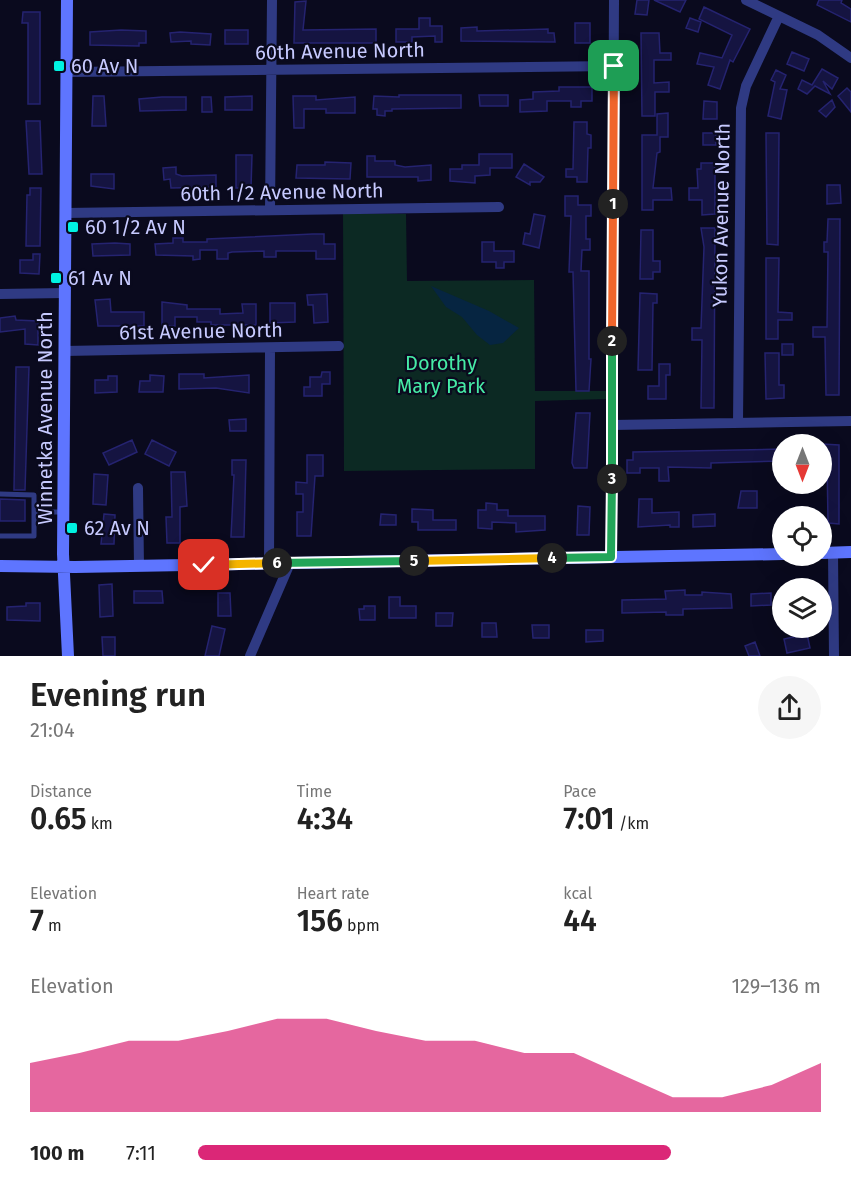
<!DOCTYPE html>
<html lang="en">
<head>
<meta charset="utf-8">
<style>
	body { margin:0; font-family:"Fira Sans",sans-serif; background:#f6f6f6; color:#222; height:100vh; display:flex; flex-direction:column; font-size:22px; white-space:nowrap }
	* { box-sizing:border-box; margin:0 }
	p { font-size:20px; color:#767676 }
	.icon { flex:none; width:33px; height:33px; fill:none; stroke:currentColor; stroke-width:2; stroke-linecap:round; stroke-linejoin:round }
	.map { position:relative; height:656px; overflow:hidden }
	.sheet { display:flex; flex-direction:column; background:#fff; flex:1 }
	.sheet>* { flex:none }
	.needle { width:39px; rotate:180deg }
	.buttons { position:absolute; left:772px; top:434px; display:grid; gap:12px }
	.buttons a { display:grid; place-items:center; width:60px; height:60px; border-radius:50%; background:#fff; box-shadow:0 6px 24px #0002; font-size:30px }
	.pin { position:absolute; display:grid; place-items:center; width:51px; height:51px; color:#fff; margin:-26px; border-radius:12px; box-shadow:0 3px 9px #0006 }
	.km { position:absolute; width:30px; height:30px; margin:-15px; border-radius:50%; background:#222; color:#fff; font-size:16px; line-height:30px; text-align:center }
	.round { display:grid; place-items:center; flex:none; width:63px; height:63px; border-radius:32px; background:#f6f6f6 }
	.headline { display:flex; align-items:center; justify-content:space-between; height:102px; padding:0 30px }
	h1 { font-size:33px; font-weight:600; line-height:45px }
	.stats { display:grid; grid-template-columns:repeat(3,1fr); gap:9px; height:102px; padding:6px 30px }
	.stats div { display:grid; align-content:center }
	.stats b { font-size:30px; font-weight:600 }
	.stats small { font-size:16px; font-weight:400 }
	.stats p { font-size:16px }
	.chart { height:168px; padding:12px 30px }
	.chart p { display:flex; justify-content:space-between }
	.chart svg { width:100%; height:108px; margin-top:6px; fill:#db2777; opacity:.7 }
	ul { padding:0 30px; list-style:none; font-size:20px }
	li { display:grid; grid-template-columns:96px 72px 1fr; align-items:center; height:45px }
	li i { height:15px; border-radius:8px; background:#db2777 }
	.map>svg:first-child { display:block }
	.green { fill:#0c2923 }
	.water { fill:#062541 }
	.building { fill:#151441; stroke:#252370; stroke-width:1.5 }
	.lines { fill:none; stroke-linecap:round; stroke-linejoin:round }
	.lane { stroke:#2f3a83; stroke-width:5 }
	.street { stroke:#2f3a83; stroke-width:10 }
	.secondary { stroke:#5e75ff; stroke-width:12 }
	.split-1-casing { stroke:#fff; stroke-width:12 }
	.split-2-casing { stroke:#fff; stroke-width:12 }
	.split-3-casing { stroke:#fff; stroke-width:12 }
	.split-4-casing { stroke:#fff; stroke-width:12 }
	.split-5-casing { stroke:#fff; stroke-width:12 }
	.split-6-casing { stroke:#fff; stroke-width:12 }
	.split-7-casing { stroke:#fff; stroke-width:12 }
	.split-1 { stroke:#f0652b; stroke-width:8 }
	.split-2 { stroke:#f0652b; stroke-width:8 }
	.split-3 { stroke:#22a559; stroke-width:8 }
	.split-4 { stroke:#22a559; stroke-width:8 }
	.split-5 { stroke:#f5b400; stroke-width:8 }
	.split-6 { stroke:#22a559; stroke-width:8 }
	.split-7 { stroke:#f5b400; stroke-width:8 }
	.poi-dot { fill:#00f2e1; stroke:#0a0a1e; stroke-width:2 }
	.labels { text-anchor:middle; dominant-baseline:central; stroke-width:4.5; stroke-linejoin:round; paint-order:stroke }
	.street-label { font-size:20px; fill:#c7caff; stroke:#0a0a1e }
	.poi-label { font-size:20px; fill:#c7caff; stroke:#0a0a1e; text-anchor:start }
	.park-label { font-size:20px; fill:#46eba6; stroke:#0a0a1e }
</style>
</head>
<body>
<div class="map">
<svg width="851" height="656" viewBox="0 0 851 656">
	<rect width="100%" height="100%" fill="#0a0a1e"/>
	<path class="green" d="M343,214H406L407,281L534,280L535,391H607L606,399L535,401V469L344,471Z"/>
	<path class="water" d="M431,286L489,311L519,328L503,343L490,345L477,335L462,317L446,307Z"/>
	<path class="building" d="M637,0H649L647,15L635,14Z
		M654,0H686L680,12Z
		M819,0H842L841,3L851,9V22L817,5Z
		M306,1L303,30L376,29V43H294L295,2Z
		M704,7L750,29L733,62L730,60L720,89L708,85L714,67L697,64L700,53L722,58L732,35L699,19Z
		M23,12H40V104H28V23H22Z
		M419,18H430V26H442V42H435V36L412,37V42H396V29H419Z
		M690,18L701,22L698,32L686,28Z
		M575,23H590V43H575Z
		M477,27V31L548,29V33H554L555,42L461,41V28Z
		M121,30L146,31V43H139V46L90,45V32Z
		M225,30H248V44H225Z
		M180,32L211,34L210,45L191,44V41L171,42L170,33Z
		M641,33H659L660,53H671V60H654V83L669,82V92H655V116H642Z
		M792,52L809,59L804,71L787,64Z
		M822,69L838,78L832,89L823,81L830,94L815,86L807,94L798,89L802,80L812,85Z
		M776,70L786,75L780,89L787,90L781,119L768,116L775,82L771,80Z
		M559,87H592V101H581V107H571V101H547V111L520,112V100L533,99V92L559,91Z
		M847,88L851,92V112L838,96Z
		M399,95H461V108L392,109V111H385V116L377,115V109H373L374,96L399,97Z
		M479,95H508V106H480Z
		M93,96H104L106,126H92Z
		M252,96V110H225V97Z
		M293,96H316V100L355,97V113H326V109H304V128H294Z
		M162,97H186V110L140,111L139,99Z
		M202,97H211L212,112H202Z
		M832,100L835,107L826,117L819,111Z
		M704,101L717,102V119H703Z
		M668,113V137H660V152L657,153L653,188H671L672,200H653V210H642V135H657V114Z
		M26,121H40L42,174H29Z
		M574,122H587V134L591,135V148H588L587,182H577V177H566V169H573Z
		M703,133H716V145H703Z
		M766,133H779L778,245L767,244Z
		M479,154H512V168H490V175L475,176V183L450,181V169H462V165H479Z
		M236,155H252L251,188H236Z
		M367,156H375V161H395V165L405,167L431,165V180L418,181V177H367Z
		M325,162L351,163L350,179L296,178L297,165H325Z
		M701,163H715V214L702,215V200H689V188H698L697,169H701Z
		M524,164L544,177L540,182H530V185L516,177Z
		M176,167V174L182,176L216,175V187L171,188L170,179L164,180L163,168Z
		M91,174H114V189L91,186Z
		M827,185H840L841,203L827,204Z
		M30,188H41L40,246H26L27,195H30Z
		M565,196H578V205H591V216H586V239H590V250H582L581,271H589V359H591L589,391H576L573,272H569L571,216H565Z
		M534,214L545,216L539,248L523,244L525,233L530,234Z
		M828,219H840L839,395H826L825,337H813V327H827L828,252H824V242H827Z
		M701,228H715L714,408H701L702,340H692V328H701L704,247Z
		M641,230H653V261H660V272H653V279H640Z
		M313,234H324V244H335V259H316V251H276V257H264V251L232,252L228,253V259H217V250H200V259L193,260V256L156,255L155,244L173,243V238H183V242H207V239Z
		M482,242H494V251H514V262H504V268H496V262H482Z
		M115,243L130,244V255L93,256L92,244Z
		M33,254H40L39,274L20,273V260H33Z
		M766,258H779L778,312L792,313V320H778V339H766Z
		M640,293L657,294V303H653L652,370H638Z
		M327,294L328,322L314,323L313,305H308L307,295Z
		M110,299L111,312H144V326H98L95,300Z
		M162,302L187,305V309H220V314L243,313L242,304H256V325H211V322H197V317H175V326H162Z
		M270,303H295V322L270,323Z
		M15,316L16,320L38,321V345L25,344V329L0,332V318Z
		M782,344H793V355H782Z
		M765,353H779V385H784V398L766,399Z
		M659,364H670V375H666V399H648V386H659Z
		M16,367H29L25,490H14Z
		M322,372H330V384H322V396H304V387H310V377H321Z
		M179,374H204V378L249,375V393L216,388L179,389Z
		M150,375L164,376L163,392H139L140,381H150Z
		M108,376H117V392L95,393V380H108Z
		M576,413H590L587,468H574L572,463Z
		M246,419V431H230L229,420Z
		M132,440L137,452L109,465L103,453Z
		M152,440L176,452L169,466L145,454Z
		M822,444L839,445V524L828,523L827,456H822Z
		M783,449V461L711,463V468L668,467L669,481H659V468H640V473H627V460H633V452Z
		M307,455H323V476H315L311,536H297V512H303V494H296V482L307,483Z
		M232,460H246L244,537H231L234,475H232Z
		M171,472H185L187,506L180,507V543H167L166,517H172Z
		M94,474L108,475L106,505L93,504Z
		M741,491H757V508H738Z
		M0,499L25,500V521H0Z
		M639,499H652V513L679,512V527H670V525L638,527Z
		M486,503L497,504V510H508V516H545V530L516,532V523L492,522V529L478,528V510H486Z
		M578,506L590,507L589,535H577Z
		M412,509L433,510V520H456V530H418V522H412Z
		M104,514L115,515L114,544H101Z
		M381,514L396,515V525H380Z
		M715,514V526L693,527V515Z
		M112,584L113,616L100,617L99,585Z
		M685,590V595H702V592L731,594L732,608L683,609V615H666V612L622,613V600L666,599L665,591Z
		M134,591H162L163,603H134Z
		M218,593H230L231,616H218Z
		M771,593V605L751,606V594Z
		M389,597H400V606H416V618H389Z
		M26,603H40V621L7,620V607L26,606Z
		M364,606H375V620H360L359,609H364Z
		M436,613H453L452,626H436Z
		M482,623H496L497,637H482Z
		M532,625H549V638H533Z
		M212,626L225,629L219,656H205Z
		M586,630H603V641L586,642Z
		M807,634L810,648L787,653L784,639Z
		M102,637H115V656H103Z
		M755,642L760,656H749L745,646Z"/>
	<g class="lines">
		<path class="lane" d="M0,494L34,495V512H62
			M0,536H34V512"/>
		<path class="street" d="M746,0L818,35L851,58
			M67,72L614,66
			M270,210L272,0
			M65,213L499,207
			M0,294L65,293
			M64,351L339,346
			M738,423L741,108L746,86L779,16
			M612,425L851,421
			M138,488L139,566
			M833,553L834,656
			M611,557L614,0
			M269,564L270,348
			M250,656L290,563"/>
		<path class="secondary" d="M67,0L63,554L68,656
			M822,553L851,552
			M0,566L75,567L783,554"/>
	</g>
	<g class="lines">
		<g class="split-1-casing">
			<path id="split-1" d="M613,204L614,66"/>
		</g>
		<g class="split-2-casing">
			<path id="split-2" d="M612,341L613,204"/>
		</g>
		<g class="split-3-casing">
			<path id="split-3" d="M612,479V341"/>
		</g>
		<g class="split-4-casing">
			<path id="split-4" d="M552,558L611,557L612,479"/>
		</g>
		<g class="split-5-casing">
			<path id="split-5" d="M414,561L552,558"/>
		</g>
		<g class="split-6-casing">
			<path id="split-6" d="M277,563L414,561"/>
		</g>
		<g class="split-7-casing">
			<path id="split-7" d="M204,565L277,563"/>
		</g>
		<use href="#split-1" class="split-1"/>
		<use href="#split-2" class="split-2"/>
		<use href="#split-3" class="split-3"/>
		<use href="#split-4" class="split-4"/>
		<use href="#split-5" class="split-5"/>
		<use href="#split-6" class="split-6"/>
		<use href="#split-7" class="split-7"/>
	</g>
	<g class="poi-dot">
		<rect x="53" y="60" width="12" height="12" rx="3"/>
		<rect x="67" y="221" width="12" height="12" rx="3"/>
		<rect x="50" y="272" width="12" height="12" rx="3"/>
		<rect x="66" y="522" width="12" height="12" rx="3"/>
	</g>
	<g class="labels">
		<g class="street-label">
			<text transform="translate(340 51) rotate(-1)">60th Avenue North</text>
			<text transform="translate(282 192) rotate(-1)">60th 1/2 Avenue North</text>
			<text transform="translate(721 215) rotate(-89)">Yukon Avenue North</text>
			<text transform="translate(201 331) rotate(-1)">61st Avenue North</text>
			<text transform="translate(45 418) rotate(-90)">Winnetka Avenue North</text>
		</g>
		<g class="poi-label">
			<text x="71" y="66">60 Av N</text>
			<text x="85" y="227">60 1/2 Av N</text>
			<text x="68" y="278">61 Av N</text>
			<text x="84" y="528">62 Av N</text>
		</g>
		<g class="park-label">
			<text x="441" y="363">Dorothy<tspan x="441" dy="23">Mary Park</tspan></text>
		</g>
	</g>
</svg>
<div class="buttons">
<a><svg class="needle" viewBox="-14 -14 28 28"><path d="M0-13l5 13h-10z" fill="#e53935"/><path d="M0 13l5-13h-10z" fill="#767676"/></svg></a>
<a><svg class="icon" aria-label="locate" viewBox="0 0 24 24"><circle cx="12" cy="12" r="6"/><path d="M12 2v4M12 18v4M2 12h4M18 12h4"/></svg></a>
<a><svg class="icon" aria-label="layers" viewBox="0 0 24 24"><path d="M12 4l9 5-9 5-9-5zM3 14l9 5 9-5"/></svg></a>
</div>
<div class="pin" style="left:614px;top:66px;background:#1e9e55"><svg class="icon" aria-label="arrive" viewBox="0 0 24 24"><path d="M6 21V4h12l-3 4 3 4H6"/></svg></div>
<div class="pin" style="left:204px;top:565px;background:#d93025"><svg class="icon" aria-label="check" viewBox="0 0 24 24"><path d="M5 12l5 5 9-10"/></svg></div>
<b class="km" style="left:613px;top:204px">1</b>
<b class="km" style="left:612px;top:341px">2</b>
<b class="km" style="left:612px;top:479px">3</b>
<b class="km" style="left:552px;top:558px">4</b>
<b class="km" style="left:414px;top:561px">5</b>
<b class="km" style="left:277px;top:563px">6</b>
</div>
<section class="sheet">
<div class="headline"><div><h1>Evening run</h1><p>21:04</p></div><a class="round"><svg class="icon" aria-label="share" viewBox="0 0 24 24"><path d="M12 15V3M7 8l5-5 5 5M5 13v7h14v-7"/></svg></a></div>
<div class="stats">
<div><p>Distance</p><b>0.65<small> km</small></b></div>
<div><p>Time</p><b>4:34</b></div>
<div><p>Pace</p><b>7:01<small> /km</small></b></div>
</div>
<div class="stats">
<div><p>Elevation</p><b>7<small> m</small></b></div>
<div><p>Heart rate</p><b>156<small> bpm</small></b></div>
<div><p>kcal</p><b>44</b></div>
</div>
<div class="chart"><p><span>Elevation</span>129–136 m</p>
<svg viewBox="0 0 160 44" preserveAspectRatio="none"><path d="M0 44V24L10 20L20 15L30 15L40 11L50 6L60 6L70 11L80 15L90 15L100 20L110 20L120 29L130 38L140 38L150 33L160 24V44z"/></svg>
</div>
<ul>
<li><b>100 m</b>7:11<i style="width:76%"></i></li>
</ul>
</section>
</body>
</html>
